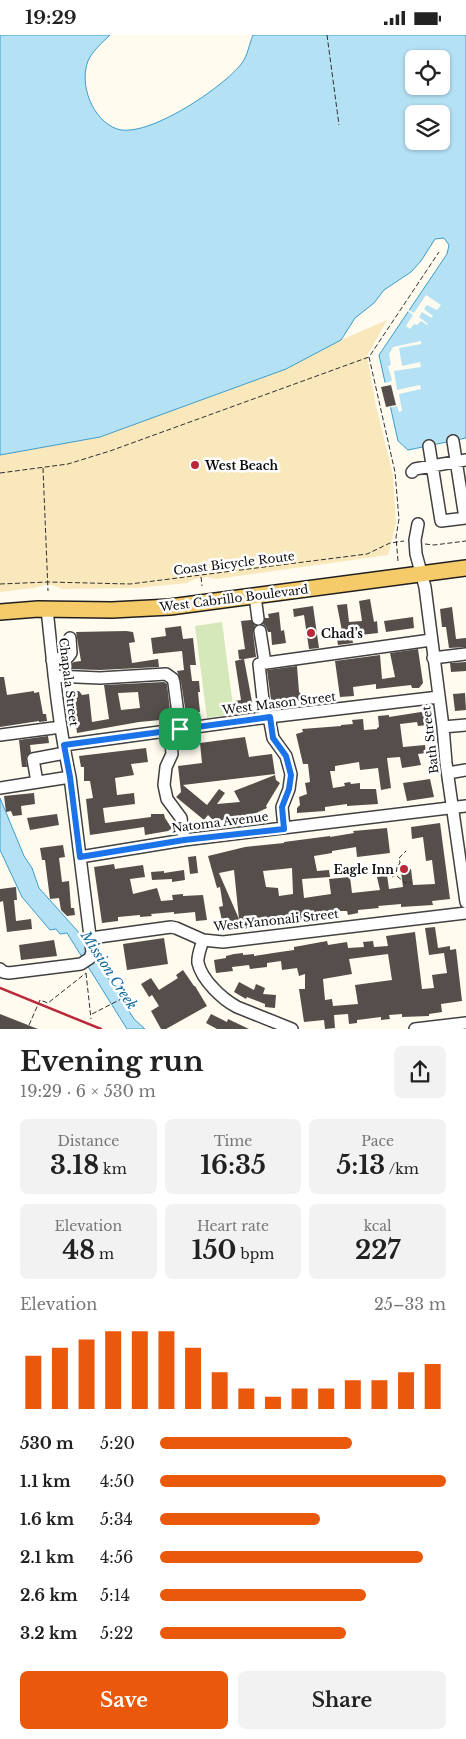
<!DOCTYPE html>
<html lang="en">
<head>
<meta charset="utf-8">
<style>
	body { margin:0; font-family:"Libre Baskerville",serif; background:#f2f2f2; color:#222; height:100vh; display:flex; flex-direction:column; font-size:19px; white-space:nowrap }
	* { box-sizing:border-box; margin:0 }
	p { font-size:16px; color:#767676 }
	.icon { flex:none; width:28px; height:28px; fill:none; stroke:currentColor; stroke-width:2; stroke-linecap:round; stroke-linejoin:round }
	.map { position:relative; height:994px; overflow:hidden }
	.drawer { display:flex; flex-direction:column; background:#fff; flex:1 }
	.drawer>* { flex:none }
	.controls { position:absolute; left:405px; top:15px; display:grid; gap:10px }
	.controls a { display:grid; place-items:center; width:45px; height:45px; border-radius:8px; background:#fff; box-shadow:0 1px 4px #0004; font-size:25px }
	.pin { position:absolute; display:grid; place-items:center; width:42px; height:42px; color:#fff; margin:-21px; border-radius:10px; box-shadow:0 2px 8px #0006 }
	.round { display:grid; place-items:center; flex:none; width:52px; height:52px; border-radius:8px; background:#f2f2f2 }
	.summary { display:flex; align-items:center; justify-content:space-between; height:85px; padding:0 20px }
	h1 { font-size:28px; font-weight:800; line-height:38px }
	.figures { display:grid; grid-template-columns:repeat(3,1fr); gap:8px; height:85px; padding:5px 20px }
	.figures div { display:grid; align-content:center; border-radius:8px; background:#f2f2f2; text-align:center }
	.figures b { font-size:25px; font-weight:800 }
	.figures small { font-size:14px; font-weight:400 }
	.figures p { font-size:14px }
	.chart { height:140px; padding:10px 20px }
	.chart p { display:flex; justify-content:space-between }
	.chart svg { width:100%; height:90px; margin-top:5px; stroke:#ea580c; stroke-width:6 }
	.button { display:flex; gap:10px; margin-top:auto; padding:10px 20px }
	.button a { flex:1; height:58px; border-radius:8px; background:#ea580c; color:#fff; font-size:20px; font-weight:800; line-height:58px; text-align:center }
	.button a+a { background:#f2f2f2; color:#222 }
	ul { padding:0 20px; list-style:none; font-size:16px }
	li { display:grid; grid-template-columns:80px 60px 1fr; align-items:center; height:38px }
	li i { height:12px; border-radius:6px; background:#ea580c }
	.status { display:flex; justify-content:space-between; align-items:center; height:35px; padding:0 25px; background:#fff; direction:ltr }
	.status svg { height:14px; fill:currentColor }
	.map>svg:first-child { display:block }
	.green { fill:#d5e8b9 }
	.sand { fill:#f9e8bc }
	.water { fill:#b5e1f5; stroke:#3d9cca; fill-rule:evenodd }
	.pier { fill:#fffbef }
	.building { fill:#564e4a; fill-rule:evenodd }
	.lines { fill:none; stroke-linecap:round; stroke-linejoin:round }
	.minor-casing { stroke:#414141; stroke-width:14 }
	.major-casing { stroke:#1f1f1f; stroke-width:18 }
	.path { stroke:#303030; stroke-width:1; stroke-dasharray:5 2.5; stroke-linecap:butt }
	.minor { stroke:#fff; stroke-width:11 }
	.major { stroke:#f5ca68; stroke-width:15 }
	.rail { stroke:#bb2839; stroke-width:2.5 }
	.route-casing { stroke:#fff; stroke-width:10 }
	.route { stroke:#1a73e8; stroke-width:6 }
	.poi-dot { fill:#bb2839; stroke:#fff; stroke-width:2 }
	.labels { text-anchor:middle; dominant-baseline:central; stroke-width:5; stroke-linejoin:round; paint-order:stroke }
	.poi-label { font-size:12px; font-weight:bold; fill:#0e0e0e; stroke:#fff; text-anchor:start }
	.street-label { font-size:12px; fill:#0e0e0e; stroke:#fff }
	.water-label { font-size:14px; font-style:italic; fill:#196d9d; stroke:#fff }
</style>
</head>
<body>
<div class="status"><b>19:29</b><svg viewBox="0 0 49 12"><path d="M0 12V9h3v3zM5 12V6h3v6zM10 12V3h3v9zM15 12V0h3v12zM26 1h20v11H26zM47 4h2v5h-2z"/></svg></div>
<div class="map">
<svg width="466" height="994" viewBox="0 0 466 994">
	<rect width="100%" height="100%" fill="#fffbef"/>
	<path class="green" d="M222,587L234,679L207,683L195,591Z"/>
	<path class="sand" d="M387,285L367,321L376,371L393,440L396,488L388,520L216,544L207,542L195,544L187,548L137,553L62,554L53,550H44L34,553L0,557V420L100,402L286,334L341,305Z"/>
	<path class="water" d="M0,0H110C102,8 93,15 88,26C79,49 92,85 117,94C147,104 224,52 242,28C248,20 249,9 253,0H466V403L408,415L398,406L379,320L447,219L449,210L444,203L435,204L421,226L411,237L384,255L374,268L355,283L341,305L286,334L100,402L0,420ZM414,24H441V51H414ZM414,79H441V106H414Z
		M0,763L24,821L32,833L39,853L82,901L134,984L145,994H127L67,898L60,899L56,894L50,895L22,862L0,815Z"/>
	<path class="pier" d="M426,260L441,270L437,275L427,270L424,274L433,281L432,283L422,277L419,282L428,289L427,290L421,286L417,290L414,289L410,294L406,291L413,280L406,275L407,274L414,278Z
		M421,306V309L399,313L402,331L420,327L421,332L394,336L397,355L420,350L421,354L399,359L402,376L399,377L397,371L388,373L382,348L390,347L392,345L388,331L391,330L389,319L393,312Z"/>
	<path class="building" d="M391,350L396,370L386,372L381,352Z
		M370,564L374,587L377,586L378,598L352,601L353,608L338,610L337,604H341L340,596H342L337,570L347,569L349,587L362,586L359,566Z
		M313,571L319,613L309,614L304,580L294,582L293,574Z
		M452,572L456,604L466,603V612L449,613L446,592H442L440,574Z
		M279,577L281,596L284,595L286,608L272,610L271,597H268L266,592L263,589L265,583H269L268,579Z
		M413,582L414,593L386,597L384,586Z
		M251,585L255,591L253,597L256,622L244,624L253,672L236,675L235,666L241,665L235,626L243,624H239L238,615L245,614L241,586Z
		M181,591L183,604L193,603L196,630H190L192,646H199L200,657H198L200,677L186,679L181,647L177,636L184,635L182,616L153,619L151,603L166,601L165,593Z
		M126,596L133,597L135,607L129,608L132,628L158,624L159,632L100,635L69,634L68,630L74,627L81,626L76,597Z
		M418,614L423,648L419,653H412L411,650L376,654V649L353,652L354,661L340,662L335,626L380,620L382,644L395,642L390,618Z
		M466,627V636L451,637L450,628Z
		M297,631L299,657L303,661L302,663L299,666L296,663L283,665L284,670L272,672L267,635Z
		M0,642H4L7,660L34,656V658L39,657L43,679H46L47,686L39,687V686L0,692Z
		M164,647L167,649L171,684L139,687L77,698L72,657L79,656L82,660L89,659L92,687L109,684L104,650ZM138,657L140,673L121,675L118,658Z
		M465,658L466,675L455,676L453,659Z
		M421,677L427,680L428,690L418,691L417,687L400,689L403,712L425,710L426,718L418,719L421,730L402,733L400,722L387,723L391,753L381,755L378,733L360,735L359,727L335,731V736H330L333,753L345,751L344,748L350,747L351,749L360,748V754H376L378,769L347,771V769L325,772V776L297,778V773L300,770L299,762L307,759L305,748L310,747L308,729H303L296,699L303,697L302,694L341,691V690L353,689L352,685L363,684L364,695L377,694V693L379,692L378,681L389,680V682Z
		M48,701L49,708L30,710L31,717L26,722L27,732H22L19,705Z
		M245,702L249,722L272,719L275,739L183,750L207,770L219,754L225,758L217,769L240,767L234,756L275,740L276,745L280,748L266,771L267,773L245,783L214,786L208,780L204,785L176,762L181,757L178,731L202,728L200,708Z
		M146,713L148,727L131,729L134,740L115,743L117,760L134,758L135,769L103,773L105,788L151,782V779H164L165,783L171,792V794L168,796L145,800L144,792L90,800L86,764L93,763L90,746H84V732H81L79,721Z
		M430,744L434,762L407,766L403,748Z
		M34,758L35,769L21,771L22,780L13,781L11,776L6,777L4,761Z
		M57,779L59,790L30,795L27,783Z
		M440,788L450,864L432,866L433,870L401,872V869L378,871L379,873L358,875V878L348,880L347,876H325L326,881L307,885L250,888L251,893L224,895L219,872L223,871L220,852L217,853L208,821L245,812L284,808V807L330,801V802L354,798L353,796L387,793L390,818L357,822L356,812L332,816V818L314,821L317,836L329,835L330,842L302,844L304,863L331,859L329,844L350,842L352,858L380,855L377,842L387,840L389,854L403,852L401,836L411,834L413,850L435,849L432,825L426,826L423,802L412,804L411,792ZM292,833L293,859L279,861L278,853L266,852L263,836ZM234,835L239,884L219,838Z
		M63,810L65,822L59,823L62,847L69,846L71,873H74L75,880L67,881L61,875L59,863L50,864L45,825H42L40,813Z
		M196,821L198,838L190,839L188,822Z
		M114,829L115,834L143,830L145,842L130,844L133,859L157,853L161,866L173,865L172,860L183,859V861L203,860L207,885L196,886L195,877L174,879V877L151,879L152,881L140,882V880L118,882V886L102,888L94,832Z
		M184,835L185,845L172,847V844L152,845L151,837L164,836V838Z
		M16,852L17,865H14L16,886L31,884L32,894L7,897L3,866L0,867V854Z
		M435,892L438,913L450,911V915L456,914L462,966L441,969L442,977L429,979V981L402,982V979L389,980L390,984L381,985V982L357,985V988L349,989L348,979L334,980L335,993L325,994L324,985L304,987L299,954H305V939L299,941L297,933L282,935L281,926L267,928V932L250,934L249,930L232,932L233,936L216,938L214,925L226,923V921L234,919L243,918V920L254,919V921L280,917L294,915V912L327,906L328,910L347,907L348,913L364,912L363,907L373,906L374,912L388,911L386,901L415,897L422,954L434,953L432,940L447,938L444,918L429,920L425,893ZM388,919L392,945L355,950L358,969L333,971L332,964L325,965L323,944L352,939L349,924Z
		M164,903L168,929L127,935L123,909Z
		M54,905L57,921L21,925L19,910Z
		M183,935L194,951H195L207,971L166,994H161L151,976L159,971L152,960L149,962L141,949L151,943L159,955L178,943L176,940Z
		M239,947L254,955L256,949L265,953L263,959L276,960L275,973L265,972V969L247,962L246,964L234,957Z
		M0,979L38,994H0Z
		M211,979L227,987L228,984L249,994H217L206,988Z"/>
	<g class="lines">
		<g class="minor-casing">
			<path id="minor" d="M453,406L465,483
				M429,411L441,486L466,483
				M412,437L415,434L466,425
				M418,489L415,505L416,519L425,552L443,692L446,728L466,867
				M255,561L258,584
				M260,596L265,628
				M433,623L466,619
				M52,625L68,622L71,618L70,603
				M54,641L100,643L166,639L173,644L174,648L180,694
				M269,682L273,703L286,721L291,739L289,754L282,772L284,793
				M265,683L259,629L431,605
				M443,692L466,690
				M170,695L172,719L166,732L164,750L167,764L181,783L184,805
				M0,700L61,692
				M64,710L269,682L439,662
				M448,738L466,735
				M37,747L33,724L65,718
				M0,753L70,742
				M80,822L184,805L466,771
				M91,903L171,892L176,893L203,905L223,907L466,878
				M203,905C201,912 197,921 198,928C202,945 222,964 237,972L292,994
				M0,934L3,937L9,938L81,929L90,923L92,917L70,742C58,687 53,630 47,574
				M415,994L466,988"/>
		</g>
		<g class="major-casing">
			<path id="major" d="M0,577L38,574L112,575L170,572L466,533"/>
		</g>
		<path class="path" d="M327,0L339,90
			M43,433L48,556
			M0,438L68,429L110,416L369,322
			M425,509L434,510L466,506
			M398,526L396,502L399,484L395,437L369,322L439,217
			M201,542L202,551
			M0,549L48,547L130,549L367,519L390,508L404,506
			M397,841L405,848L411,847
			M392,842L396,840L397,832L400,828L399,823L406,816
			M86,938L91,984
			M92,979L129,960
			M29,990L40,965L48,968L86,938"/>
		<use href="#minor" class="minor"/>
		<use href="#major" class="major"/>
		<path class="rail" d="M0,953L101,994"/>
	</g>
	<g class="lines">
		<g class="route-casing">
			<path id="route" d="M270,682L273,703L286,721L291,740L289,754L282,772L284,794L184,805L80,822L70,742L64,710Z"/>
		</g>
		<use href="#route" class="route"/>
	</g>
	<g class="poi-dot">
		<circle cx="195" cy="430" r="5"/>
		<circle cx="311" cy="598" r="5"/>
		<circle cx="404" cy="834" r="5"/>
	</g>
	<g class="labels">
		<g class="poi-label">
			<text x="205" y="430">West Beach</text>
			<text x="321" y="598">Chad’s</text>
			<text x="394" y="834" text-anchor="end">Eagle Inn</text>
		</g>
		<g class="street-label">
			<text transform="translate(234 528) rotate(-7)">Coast Bicycle Route</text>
			<text transform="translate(234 563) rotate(-7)">West Cabrillo Boulevard</text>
			<text transform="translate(69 647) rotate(83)">Chapala Street</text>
			<text transform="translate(279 668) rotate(-7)">West Mason Street</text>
			<text transform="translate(430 705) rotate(-97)">Bath Street</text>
			<text transform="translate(220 787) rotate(-7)">Natoma Avenue</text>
			<text transform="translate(276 885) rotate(-6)">West Yanonali Street</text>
		</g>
		<g class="water-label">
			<text transform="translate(109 935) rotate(57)">Mission Creek</text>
		</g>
	</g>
</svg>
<div class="controls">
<a><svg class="icon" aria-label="locate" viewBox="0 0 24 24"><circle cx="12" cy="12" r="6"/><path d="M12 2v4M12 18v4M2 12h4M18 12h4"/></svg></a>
<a><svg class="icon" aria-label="layers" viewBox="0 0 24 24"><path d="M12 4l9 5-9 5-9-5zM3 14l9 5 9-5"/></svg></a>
</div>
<div class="pin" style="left:180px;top:694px;background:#1e9e55"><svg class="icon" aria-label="arrive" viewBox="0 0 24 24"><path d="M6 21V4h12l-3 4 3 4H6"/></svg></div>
</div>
<section class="drawer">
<div class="summary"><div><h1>Evening run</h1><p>19:29 · 6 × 530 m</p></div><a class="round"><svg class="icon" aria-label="share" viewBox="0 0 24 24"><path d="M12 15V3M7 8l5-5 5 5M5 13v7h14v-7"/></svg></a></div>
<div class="figures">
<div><p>Distance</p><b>3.18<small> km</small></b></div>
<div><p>Time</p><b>16:35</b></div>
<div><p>Pace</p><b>5:13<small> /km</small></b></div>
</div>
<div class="figures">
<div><p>Elevation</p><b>48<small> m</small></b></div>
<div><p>Heart rate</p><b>150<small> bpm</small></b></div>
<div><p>kcal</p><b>227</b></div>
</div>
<div class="chart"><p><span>Elevation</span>25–33 m</p>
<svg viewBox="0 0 160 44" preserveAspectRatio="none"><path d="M5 44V18M15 44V14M25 44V10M35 44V6M45 44V6M55 44V6M65 44V14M75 44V26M85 44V34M95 44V38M105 44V34M115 44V34M125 44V30M135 44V30M145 44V26M155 44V22"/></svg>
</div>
<ul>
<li><b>530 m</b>5:20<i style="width:67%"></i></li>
<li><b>1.1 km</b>4:50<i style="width:100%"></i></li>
<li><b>1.6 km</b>5:34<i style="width:56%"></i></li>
<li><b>2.1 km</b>4:56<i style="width:92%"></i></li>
<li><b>2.6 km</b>5:14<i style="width:72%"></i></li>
<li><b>3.2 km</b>5:22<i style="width:65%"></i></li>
</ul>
<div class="button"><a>Save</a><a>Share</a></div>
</section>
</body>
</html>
